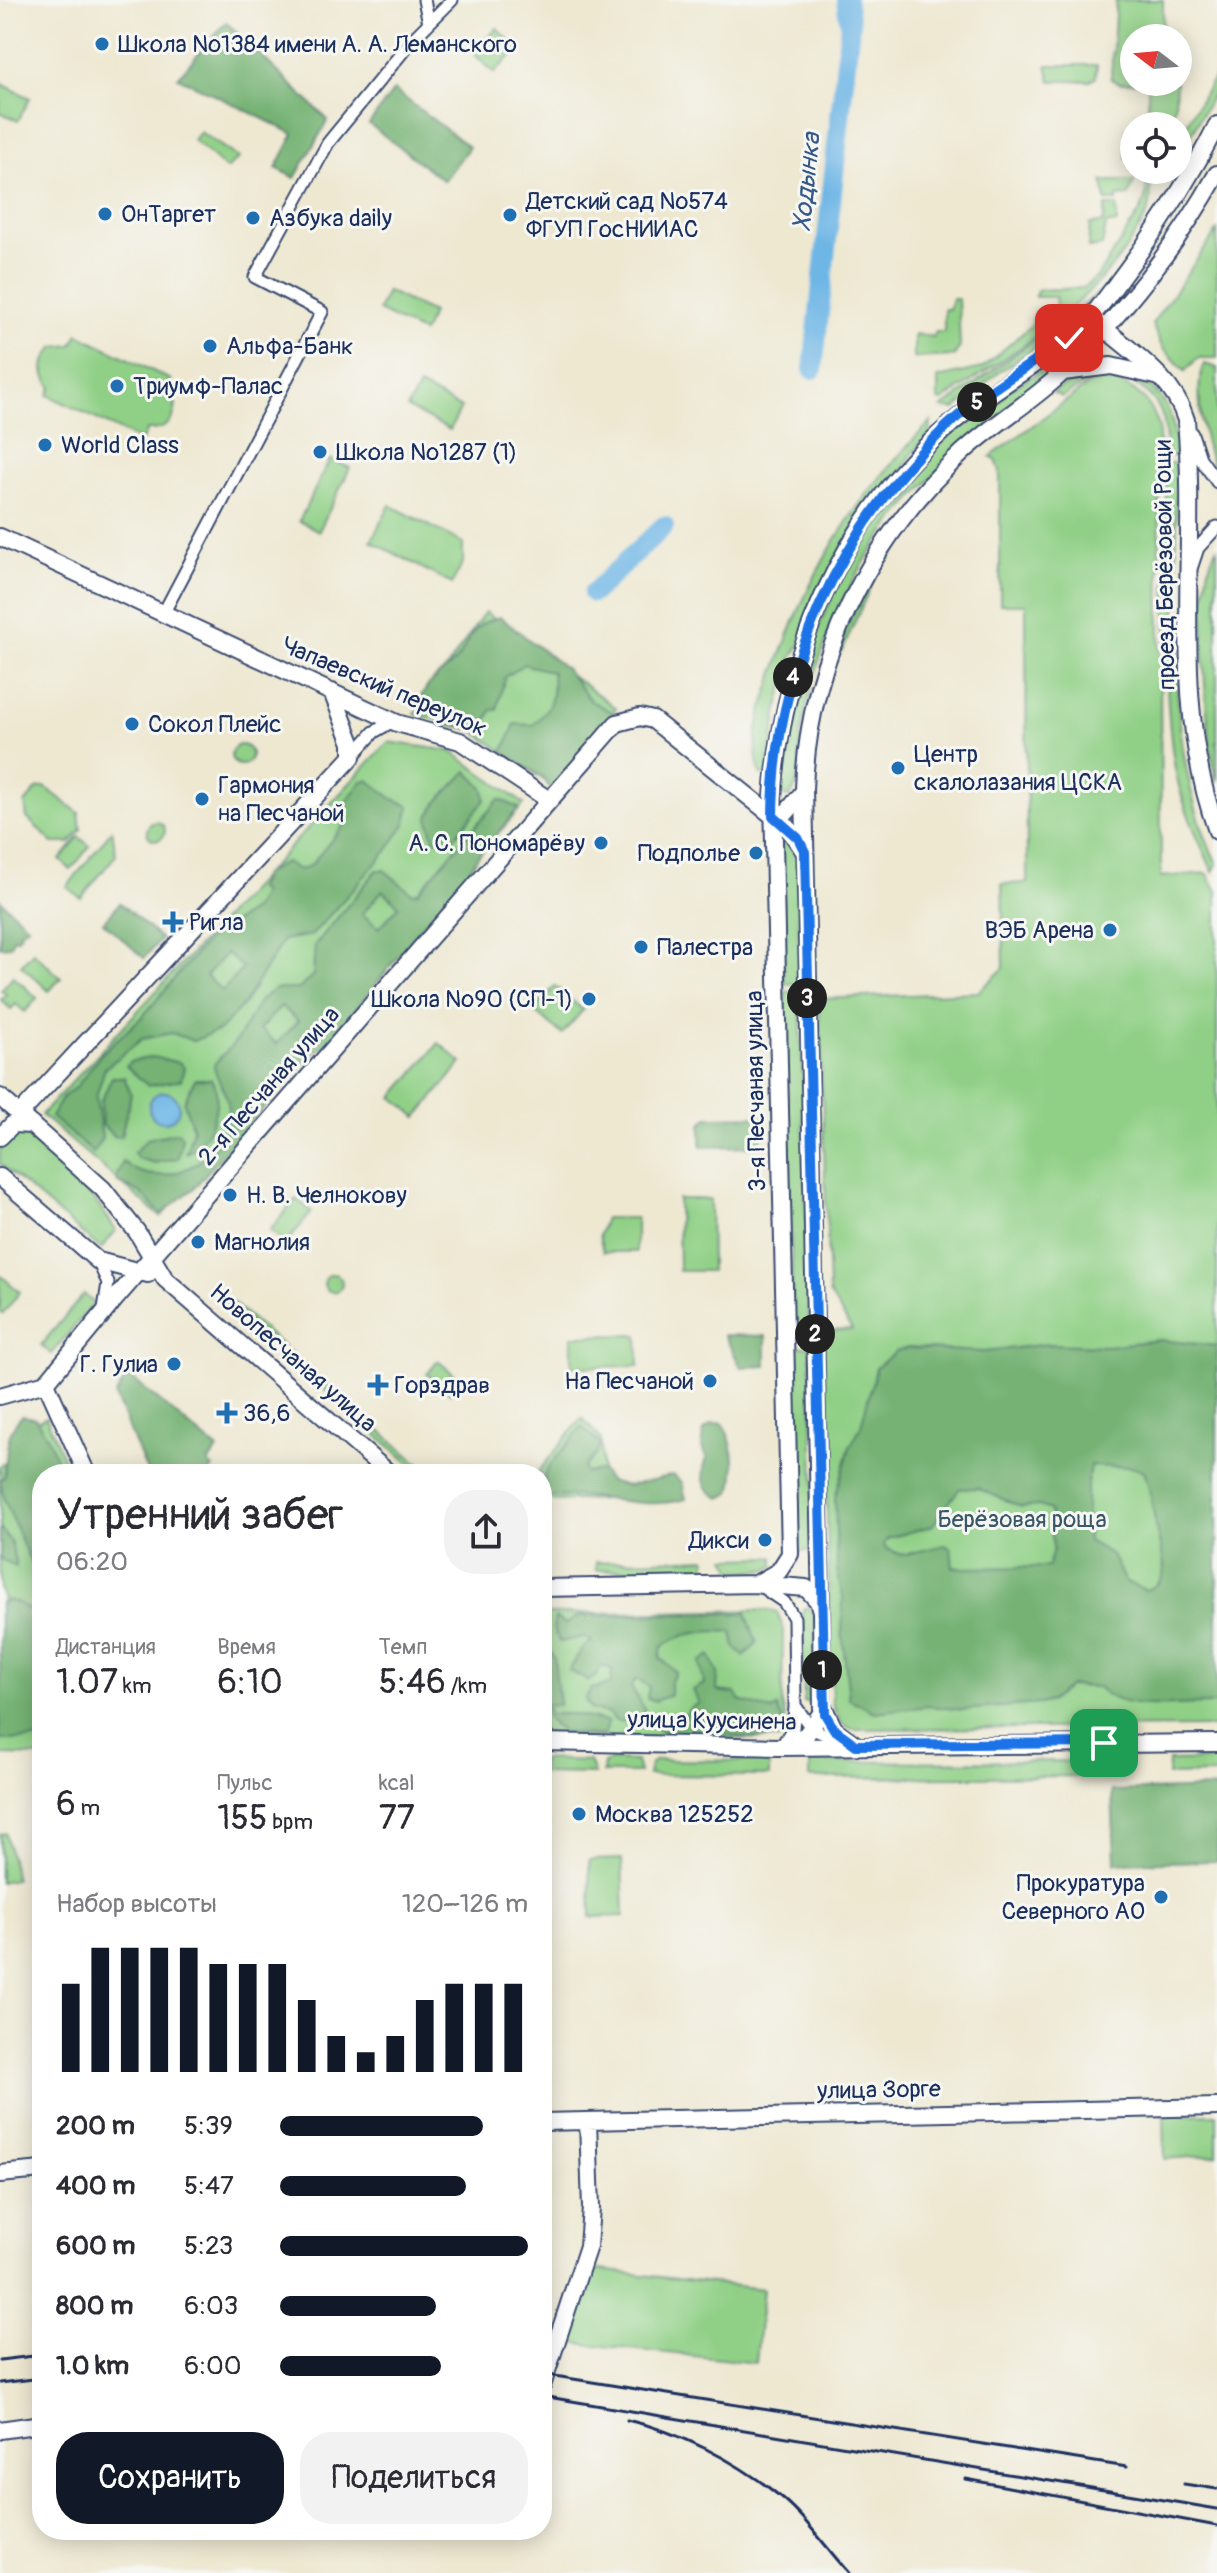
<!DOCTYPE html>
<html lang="ru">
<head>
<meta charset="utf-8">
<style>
	body { margin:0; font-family:Pangolin,sans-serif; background:#f2f2f3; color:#2b2b33; height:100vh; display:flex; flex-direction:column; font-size:30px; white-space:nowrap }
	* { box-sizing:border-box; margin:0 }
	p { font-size:26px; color:#7c7c81 }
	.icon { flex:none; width:44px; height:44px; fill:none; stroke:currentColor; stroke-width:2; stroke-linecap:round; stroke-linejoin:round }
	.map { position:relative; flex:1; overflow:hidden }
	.details { position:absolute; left:32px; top:1464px; width:520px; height:1076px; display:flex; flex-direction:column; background:#fff; border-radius:32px; box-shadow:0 4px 20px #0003 }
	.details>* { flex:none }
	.needle { width:52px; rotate:286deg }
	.fabs { position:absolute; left:1120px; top:24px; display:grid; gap:16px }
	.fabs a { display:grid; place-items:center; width:72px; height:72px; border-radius:50%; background:#fff; box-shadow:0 4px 20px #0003; font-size:40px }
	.pin { position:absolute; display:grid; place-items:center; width:68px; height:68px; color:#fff; margin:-34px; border-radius:16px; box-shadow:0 4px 12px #0006 }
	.km { position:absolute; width:40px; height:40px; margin:-20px; border-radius:50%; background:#222; color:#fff; font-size:22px; line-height:40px; text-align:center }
	.round { display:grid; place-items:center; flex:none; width:84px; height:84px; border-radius:32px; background:#f2f2f3 }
	.overview { display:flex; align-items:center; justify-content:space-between; height:136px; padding:0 24px }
	h1 { font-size:44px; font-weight:600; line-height:60px }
	.metrics { display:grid; grid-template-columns:repeat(3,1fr); gap:12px; height:136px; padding:8px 24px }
	.metrics div { display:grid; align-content:center }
	.metrics b { font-size:34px; font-weight:600 }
	.metrics small { font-size:22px; font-weight:400 }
	.metrics p { font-size:22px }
	.chart { height:224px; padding:16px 24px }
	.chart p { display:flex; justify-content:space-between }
	.chart svg { width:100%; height:144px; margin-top:8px; stroke:#111827; stroke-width:6 }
	.primary-button { display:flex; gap:16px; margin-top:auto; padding:16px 24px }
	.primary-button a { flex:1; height:92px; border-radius:32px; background:#111827; color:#fff; font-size:32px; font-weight:600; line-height:92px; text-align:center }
	.primary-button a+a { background:#f2f2f3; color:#2b2b33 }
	ul { padding:0 24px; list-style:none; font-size:26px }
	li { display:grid; grid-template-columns:128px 96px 1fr; align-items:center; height:60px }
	li i { height:20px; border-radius:10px; background:#111827 }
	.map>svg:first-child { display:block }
	.green { fill:#90d086; stroke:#568072; stroke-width:2 }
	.forest { fill:#74b273; stroke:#487068; stroke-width:2; fill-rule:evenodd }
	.water { fill:#6eb6e6; stroke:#4472a2; stroke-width:2 }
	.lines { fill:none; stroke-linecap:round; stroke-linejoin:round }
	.river { stroke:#6eb6e6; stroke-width:20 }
	.street-casing { stroke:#3b4b6f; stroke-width:15 }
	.secondary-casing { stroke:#3b4b6f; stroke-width:20 }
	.street { stroke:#fff; stroke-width:11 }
	.secondary { stroke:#fff; stroke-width:16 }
	.rail { stroke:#1b2f5e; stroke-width:3 }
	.route-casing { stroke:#fff; stroke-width:16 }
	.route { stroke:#1a73e8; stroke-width:10 }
	.poi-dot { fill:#1f6fb2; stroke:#f6f6f2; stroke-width:3 }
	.labels { text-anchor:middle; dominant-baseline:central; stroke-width:6; stroke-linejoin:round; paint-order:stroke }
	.poi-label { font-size:24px; fill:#1b2f5e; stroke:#f6f6f2; text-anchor:start }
	.street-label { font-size:24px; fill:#1b2f5e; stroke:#f6f6f2 }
	.park-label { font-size:24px; fill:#385768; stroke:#f6f6f2 }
	.water-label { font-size:26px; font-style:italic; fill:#345887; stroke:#f6f6f2 }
</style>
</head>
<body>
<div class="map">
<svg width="1217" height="2573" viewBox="0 0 1217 2573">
	<rect width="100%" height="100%" fill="#f6f6f2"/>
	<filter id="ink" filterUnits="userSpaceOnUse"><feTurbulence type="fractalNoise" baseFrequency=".0125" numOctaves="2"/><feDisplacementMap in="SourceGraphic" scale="16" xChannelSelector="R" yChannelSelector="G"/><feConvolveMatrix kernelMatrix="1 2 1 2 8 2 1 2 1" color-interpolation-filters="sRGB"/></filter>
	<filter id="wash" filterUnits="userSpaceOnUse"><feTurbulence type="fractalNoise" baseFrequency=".006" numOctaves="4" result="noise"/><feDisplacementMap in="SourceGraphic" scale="32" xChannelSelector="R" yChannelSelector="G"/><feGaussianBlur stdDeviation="1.8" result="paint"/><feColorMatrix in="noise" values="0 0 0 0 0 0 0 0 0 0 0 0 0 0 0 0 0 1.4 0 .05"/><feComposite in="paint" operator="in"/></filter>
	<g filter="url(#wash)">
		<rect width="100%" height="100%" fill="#eee8d1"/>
		<path class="green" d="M1116,0H1163V38H1134V82H1176L1175,106L1166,126H1148V83H1120L1111,79Z
			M497,28L518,49L494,73L473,53Z
			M1047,65H1097L1096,77L1089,81H1051Z
			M1217,73V86L1178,159V138Z
			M0,83L30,98L18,121L0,112Z
			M1126,130H1134V158H1126Z
			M200,132L239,158L226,169L193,140Z
			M1147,170H1152C1149,183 1153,201 1148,212C1105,299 1019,348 942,401L938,400V378L982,368L1032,325L1036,311L1056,308L1055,297H1035L1037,290L1083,288L1097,277L1141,210L1146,195Z
			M1103,181H1134L1129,196L1117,197V201H1106Z
			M1106,206H1117V223L1106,225L1102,246L1088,248L1090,224L1103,223Z
			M1217,231V358H1198L1185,371L1162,347L1152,324Z
			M1102,290L1063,329L996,374L955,409L942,408Z
			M387,291L432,313L423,333L378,311Z
			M953,299H958L960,347L954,356L914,358V334L934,337L935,332H944V309H949Z
			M78,334L171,380L167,389L176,405C174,423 165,431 147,430L141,441L48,395L52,387C40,374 42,359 55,347L72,345Z
			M1064,356L1069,357C968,444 874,509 827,639C815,670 807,701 801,733C798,754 802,781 790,797L781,794C783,773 782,749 787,728C815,607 875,495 972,415C1000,393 1034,376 1064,356Z
			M1205,364L1217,368V472C1204,456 1192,380 1205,364Z
			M1084,372L1100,375L1062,397L1053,393Z
			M1123,374C1166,387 1175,413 1176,456H1166C1166,429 1166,408 1144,390C1137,384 1129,381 1123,374Z
			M1108,380C1135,387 1151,400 1159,427L1161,877L1207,873L1217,891V1727L852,1729L840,1722L832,1703L822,1331L852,1330L829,1293L819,999L978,992L1004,968L1002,884L1027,883L1026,604H1000V471L996,460L990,457L1089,384Z
			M419,386L461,408L450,430L407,408Z
			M931,422L930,433L911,455L792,658L779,703L767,775H761C749,743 762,710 772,680C808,573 851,501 931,422Z
			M330,459L350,468L319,531L299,521Z
			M1166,463H1176L1177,545H1166Z
			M927,501L935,502L875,576L842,651L837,650C861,590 885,550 927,501Z
			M390,505L463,543V563L452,584L371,541Z
			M1166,548H1177C1176,656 1169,764 1217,864L1213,872C1197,837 1180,801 1174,763C1163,692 1167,620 1166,548Z
			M1217,548V782C1206,741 1193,580 1217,548Z
			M485,612L616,708L545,781L468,727L415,714Z
			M388,742L451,751L524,804L161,1217L41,1115Z
			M231 755a10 10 0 1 1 20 0a10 10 0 1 1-20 0Z
			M45,787L79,813L81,830L70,843H53L27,818L25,803L37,789Z
			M147 831a9 9 0 1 1 18 0a9 9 0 1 1-18 0Z
			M112,830L116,855L81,898L67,887Z
			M781,830L797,858L800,983L784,984Z
			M79,837L90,846L71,870L60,860Z
			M33,952L61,978L49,991L21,965Z
			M13,976L37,998L25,1012L16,1004L11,1009L1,1000L6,994L1,990Z
			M555,986L583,1010L562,1034L534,1011Z
			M800,991L809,1324L793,1325L785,992Z
			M439,1043L462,1063L417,1117L393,1097Z
			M19,1132C50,1146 99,1201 116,1231L101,1249L0,1164V1149Z
			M296,1199L312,1212L286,1243L270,1230Z
			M678,1199H710L711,1271H679Z
			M605,1218H636V1252H603L599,1235Z
			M324 1283a9 9 0 1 1 18 0a9 9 0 1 1-18 0Z
			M0,1275L20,1292L3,1314L0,1312Z
			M84,1294L94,1303L51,1354L41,1345Z
			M227,1298L284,1347L280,1351L224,1301Z
			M638,1335L639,1366L572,1367V1336Z
			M810,1346L816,1551H798L794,1347Z
			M288,1351L337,1394L334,1398L285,1354Z
			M438,1361L461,1380L450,1393L427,1374Z
			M353,1407L431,1474H422L349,1411Z
			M46,1417L70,1474H42V1756L0,1755V1602L3,1600L0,1590V1466L15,1459L14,1432Z
			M582,1418L601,1439L603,1499L554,1501L542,1494V1474L537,1473Z
			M774,1557V1566L769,1569L734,1572L726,1558Z
			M706,1558V1573L649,1575L648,1569L596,1570V1562Z
			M809,1607L815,1614L818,1702H804L802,1619L803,1609Z
			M770,1610L777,1613L783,1627L782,1705L787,1724L780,1739L553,1737L542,1730V1616L546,1614Z
			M542,1759L589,1761L594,1774L542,1773Z
			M612,1760L636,1761L639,1773H603L604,1763Z
			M656,1760L769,1761V1776L648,1775L650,1764Z
			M1217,1760V1774L1168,1775V1761Z
			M1095,1761V1776L810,1778V1762Z
			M6,1833L15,1879L0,1882V1834Z
			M622,1859L624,1916L591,1917L589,1860Z
			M1217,2114V2155L1165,2159L1164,2115Z
			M591,2269L763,2289L756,2363L566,2342Z"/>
		<path class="forest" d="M226,22L328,120L295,178L276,168L294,134L178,77Z
			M394,90L469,147L444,181L369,124Z
			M500,617L565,668L591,701L618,715L559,783L549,787L542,777L503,752L515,724L533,725C552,707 554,698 552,672L524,664L505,677L497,710H492L484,725L474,730L445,724L435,709L419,700C432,678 430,683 448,668C472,650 462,626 500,617Z
			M467,771L484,789L485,800L451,842L434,839L428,818L438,801Z
			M368,780L393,799L410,806L405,824L387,851L312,935L283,940L244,1004L220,1030L193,1041L172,1033L142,1039L105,1068L96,1097L102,1138L93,1153L51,1117L63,1097L77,1086L101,1054L143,1016L207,940L254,909L262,893L258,889L263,875L285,862L299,870L310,866L345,824L343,806L362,781ZM226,953L243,968L222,991L206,976Z
			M499,799L519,808L478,856L463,882L446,897L327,1045L309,1056L193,1189L161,1214L140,1192L118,1183L116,1178L123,1162C164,1197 230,1157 228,1105C227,1091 215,1079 214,1064L236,1041L261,999L275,989H299L313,975L315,945L377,870H384L412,893L418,892ZM383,890L399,906L379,928L362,914ZM281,1006L298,1021L277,1044L260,1029Z
			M0,900L28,926L19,931L21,934L17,939L14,937L10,946L0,947Z
			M120,903L161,939L144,958L103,922Z
			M154,1057L180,1063L184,1068L181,1080L148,1086L126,1066L132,1061Z
			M112,1077H124L131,1094L121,1136L115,1137L102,1125L101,1101Z
			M195,1079H211C226,1099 208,1145 186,1153L193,1129L184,1102Z
			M761,1116V1146L701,1147V1124L708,1117Z
			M178,1132L182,1137L178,1158L154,1163L137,1158L134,1153L147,1139Z
			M724,1335L766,1336V1366L741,1367Z
			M1159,1340L1217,1346V1704C1185,1703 1118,1714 1098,1687L1070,1686L1051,1701L1040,1704L962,1710L929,1706L875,1712L849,1699L842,1631L843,1598L837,1570L835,1498L850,1447L861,1426L876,1368L896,1351L908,1348L984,1352L1048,1344L1106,1346ZM1090,1465C1108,1469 1128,1463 1144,1471C1151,1491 1153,1508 1156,1528C1159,1551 1177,1579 1146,1590L1125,1582L1112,1555L1088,1541L1086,1495ZM977,1488L1021,1507L1039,1506L1050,1510L1053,1549L1048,1567L959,1568L953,1567L951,1548L945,1545L902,1555L885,1548L884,1543L889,1538L932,1526L959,1489Z
			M128,1375L218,1450L208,1463L213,1468L208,1474H148L115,1396Z
			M22,1416L35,1418L48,1438L62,1474H42V1582C31,1566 0,1495 0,1479L4,1477C8,1454 4,1432 22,1416Z
			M722,1423C735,1442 737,1470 731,1493L721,1498C702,1490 700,1476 707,1458L702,1445L703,1431L710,1425Z
			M582,1427L601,1444L596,1455L584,1467L585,1473L602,1471L609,1481L627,1486L673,1475L682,1482L686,1499C650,1509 616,1499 580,1496C566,1494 557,1500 543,1494L546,1470Z
			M0,1528L11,1542L16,1567L0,1559Z
			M6,1600L17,1602L42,1619V1739L0,1740V1605Z
			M746,1613L757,1643L744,1656L735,1647L732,1632C708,1630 681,1632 662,1647L660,1658L676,1672L670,1683V1695L655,1701L647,1698L649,1686L636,1679L631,1687L645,1710L638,1722L616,1721L609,1714L590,1709L585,1699L591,1689L611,1684L612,1669L601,1666L596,1676L588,1681L569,1671L583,1647L592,1642L584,1637L560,1642L553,1629L555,1618L566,1624L578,1616Z
			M549,1650L554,1658L559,1705L546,1704L550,1714H571L608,1722L605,1735C535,1737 542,1714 542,1655Z
			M710,1655L718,1673L717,1691L735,1693L741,1701L772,1711L777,1707L784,1724L781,1733C763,1740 744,1739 726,1734L722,1724L709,1739L670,1737L647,1722L655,1715L672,1723L682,1721L690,1708L699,1703L693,1690L704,1684L700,1662Z
			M1217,1788V1861L1115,1863L1112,1791Z"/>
		<path class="water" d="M149 1107a15 15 0 1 1 30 0a15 15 0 1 1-30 0Z"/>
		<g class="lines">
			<path class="river" d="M813,369L850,24L846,0
				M593,593L664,526"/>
		</g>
	</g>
	<g filter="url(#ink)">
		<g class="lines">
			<g class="street-casing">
				<path id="street" d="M424,0L429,23
					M1192,434L1200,458L1217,482
					M1192,566L1198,548L1217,527
					M163,614L322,312L255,277L328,143L414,38L452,0
					M352,757L374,732L393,721
					M98,1261L108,1283L104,1309
					M762,1587L784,1602L794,1618L795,1707L793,1728L781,1747
					M796,1707L812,1729L844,1742"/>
			</g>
			<g class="secondary-casing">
				<path id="secondary" d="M1098,323C1131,352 1173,377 1186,420C1198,557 1169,699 1217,831
					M1063,372L1111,366L1156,376
					M0,537L397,723L460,741L549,800
					M773,816L787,812L804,791
					M787,826L804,851
					M0,1097L103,1189L137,1232L165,1279L390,1474
					M20,1114L352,757V743L332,692
					M0,1137L13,1124L32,1125
					M0,1177L98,1261L148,1274
					M46,1383L116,1298L617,723L640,717L653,720L773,816
					M46,1383L87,1474
					M0,1396L46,1383
					M756,1584L779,1571L790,1554L773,798C782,659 842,515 951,424C988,392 1031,369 1069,339C1089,322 1105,300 1120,279C1157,230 1189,180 1217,125
					M542,1588L756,1584L806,1588L818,1601L821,1611L822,1712L806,1735L788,1744
					M821,1611L804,789C808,662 868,539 962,453C994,423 1034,401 1066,369C1126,310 1176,247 1217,174
					M823,1706L834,1729L856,1745
					M542,1742L780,1747L1217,1743
					M542,2122L1217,2107
					M0,2174L42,2170
					M542,2386L588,2246L591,2208L588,2121
					M0,2430L42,2424"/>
			</g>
			<use href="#street" class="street"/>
			<use href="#secondary" class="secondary"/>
			<path class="rail" d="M0,2360L42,2355
				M542,2374L1127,2467
				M0,2383L42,2378
				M542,2396L1217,2509
				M627,2420C680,2432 734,2460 777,2494C804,2515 826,2548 849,2573
				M966,2479L1217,2526
				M1184,2484L1217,2489"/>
		</g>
	</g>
	<g class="lines" filter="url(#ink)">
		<g class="route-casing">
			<path id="route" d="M1069,338C1028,367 982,393 946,427C840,529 774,669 773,816L798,838L805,852L825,1714L834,1729L856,1745L1104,1743"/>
		</g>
		<use href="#route" class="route"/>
	</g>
	<g class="poi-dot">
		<circle cx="102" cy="44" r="8"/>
		<circle cx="105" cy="214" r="8"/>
		<circle cx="510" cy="215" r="8"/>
		<circle cx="253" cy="218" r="8"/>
		<circle cx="210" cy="346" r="8"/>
		<circle cx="117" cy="386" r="8"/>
		<circle cx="45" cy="445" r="8"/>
		<circle cx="320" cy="452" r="8"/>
		<circle cx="132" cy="724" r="8"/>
		<circle cx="898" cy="768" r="8"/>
		<circle cx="202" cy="799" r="8"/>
		<circle cx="601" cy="843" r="8"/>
		<circle cx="756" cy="853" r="8"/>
		<path d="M169 910h8v8h8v8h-8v8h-8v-8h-8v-8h8z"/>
		<circle cx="1110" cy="930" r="8"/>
		<circle cx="641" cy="947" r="8"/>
		<circle cx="589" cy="999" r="8"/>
		<circle cx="230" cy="1195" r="8"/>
		<circle cx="198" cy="1242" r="8"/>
		<circle cx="174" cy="1364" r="8"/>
		<circle cx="710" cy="1381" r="8"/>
		<path d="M374 1373h8v8h8v8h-8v8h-8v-8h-8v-8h8z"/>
		<path d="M223 1401h8v8h8v8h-8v8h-8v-8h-8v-8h8z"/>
		<circle cx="765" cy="1540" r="8"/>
		<circle cx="579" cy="1814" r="8"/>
		<circle cx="1161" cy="1897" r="8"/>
	</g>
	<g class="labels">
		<g class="poi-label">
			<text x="118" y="44">Школа №1384 имени А. А. Леманского</text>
			<text x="526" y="201">Детский сад №574<tspan x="526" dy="28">ФГУП ГосНИИАС</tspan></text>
			<text x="121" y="214">ОнТаргет</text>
			<text x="269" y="218">Азбука daily</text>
			<text x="226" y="346">Альфа-Банк</text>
			<text x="133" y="386">Триумф-Палас</text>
			<text x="61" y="445">World Class</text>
			<text x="336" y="452">Школа №1287 (1)</text>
			<text x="148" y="724">Сокол Плейс</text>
			<text x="914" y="754">Центр<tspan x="914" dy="28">скалолазания ЦСКА</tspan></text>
			<text x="218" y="785">Гармония<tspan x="218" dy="28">на Песчаной</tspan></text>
			<text x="585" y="843" text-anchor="end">А. С. Пономарёву</text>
			<text x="740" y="853" text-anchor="end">Подполье</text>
			<text x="189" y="922">Ригла</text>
			<text x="1094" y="930" text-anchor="end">ВЭБ Арена</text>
			<text x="657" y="947">Палестра</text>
			<text x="573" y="999" text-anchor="end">Школа №90 (СП-1)</text>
			<text x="246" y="1195">Н. В. Челнокову</text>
			<text x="214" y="1242">Магнолия</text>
			<text x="158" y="1364" text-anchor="end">Г. Гулиа</text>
			<text x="694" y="1381" text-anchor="end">На Песчаной</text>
			<text x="394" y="1385">Горздрав</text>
			<text x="243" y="1413">36,6</text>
			<text x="749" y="1540" text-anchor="end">Дикси</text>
			<text x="595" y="1814">Москва 125252</text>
			<text x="1145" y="1883" text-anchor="end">Прокуратура<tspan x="1145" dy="28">Северного АО</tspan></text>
		</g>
		<g class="street-label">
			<text transform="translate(1165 565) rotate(-91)">проезд Берёзовой Рощи</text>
			<text transform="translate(384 687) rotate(23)">Чапаевский переулок</text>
			<text transform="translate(269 1086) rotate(-49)">2-я Песчаная улица</text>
			<text transform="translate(756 1091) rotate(-91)">3-я Песчаная улица</text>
			<text transform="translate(293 1358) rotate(41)">Новопесчаная улица</text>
			<text transform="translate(712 1721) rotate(1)">улица Куусинена</text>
			<text transform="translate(879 2090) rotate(-1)">улица Зорге</text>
		</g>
		<g class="park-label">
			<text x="1022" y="1519">Берёзовая роща</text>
		</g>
		<g class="water-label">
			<text transform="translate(807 182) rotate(-84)">Ходынка</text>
		</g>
	</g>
</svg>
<div class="fabs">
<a><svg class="needle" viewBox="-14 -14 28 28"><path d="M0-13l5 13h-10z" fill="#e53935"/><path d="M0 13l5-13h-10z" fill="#7c7c81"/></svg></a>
<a><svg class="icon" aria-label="locate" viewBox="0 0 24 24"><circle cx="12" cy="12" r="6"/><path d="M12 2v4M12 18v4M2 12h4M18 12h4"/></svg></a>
</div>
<div class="pin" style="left:1104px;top:1743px;background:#1e9e55"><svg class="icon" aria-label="arrive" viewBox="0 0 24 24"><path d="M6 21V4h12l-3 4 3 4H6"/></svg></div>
<div class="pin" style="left:1069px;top:338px;background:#d93025"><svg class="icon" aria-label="check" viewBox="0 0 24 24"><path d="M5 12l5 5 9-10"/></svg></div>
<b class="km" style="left:822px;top:1670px">1</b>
<b class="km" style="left:815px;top:1334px">2</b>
<b class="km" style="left:807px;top:998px">3</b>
<b class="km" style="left:793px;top:677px">4</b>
<b class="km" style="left:977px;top:402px">5</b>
<section class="details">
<div class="overview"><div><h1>Утренний забег</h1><p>06:20</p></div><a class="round"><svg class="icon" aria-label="share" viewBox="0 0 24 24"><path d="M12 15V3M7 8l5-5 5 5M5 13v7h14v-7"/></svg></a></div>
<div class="metrics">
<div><p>Дистанция</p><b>1.07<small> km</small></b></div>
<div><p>Время</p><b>6:10</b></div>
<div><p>Темп</p><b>5:46<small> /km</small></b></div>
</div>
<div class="metrics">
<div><b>6<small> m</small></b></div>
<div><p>Пульс</p><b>155<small> bpm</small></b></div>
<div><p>kcal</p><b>77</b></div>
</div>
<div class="chart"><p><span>Набор высоты</span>120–126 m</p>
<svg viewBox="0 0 160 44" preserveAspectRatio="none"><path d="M5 44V17M15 44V6M25 44V6M35 44V6M45 44V6M55 44V11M65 44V11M75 44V11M85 44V22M95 44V33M105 44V38M115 44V33M125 44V22M135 44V17M145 44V17M155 44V17"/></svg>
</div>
<ul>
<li><b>200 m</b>5:39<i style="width:82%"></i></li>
<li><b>400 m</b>5:47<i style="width:75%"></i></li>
<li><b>600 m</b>5:23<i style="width:100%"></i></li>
<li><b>800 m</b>6:03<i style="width:63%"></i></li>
<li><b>1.0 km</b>6:00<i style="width:65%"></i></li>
</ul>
<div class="primary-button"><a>Сохранить</a><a>Поделиться</a></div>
</section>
</div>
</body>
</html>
